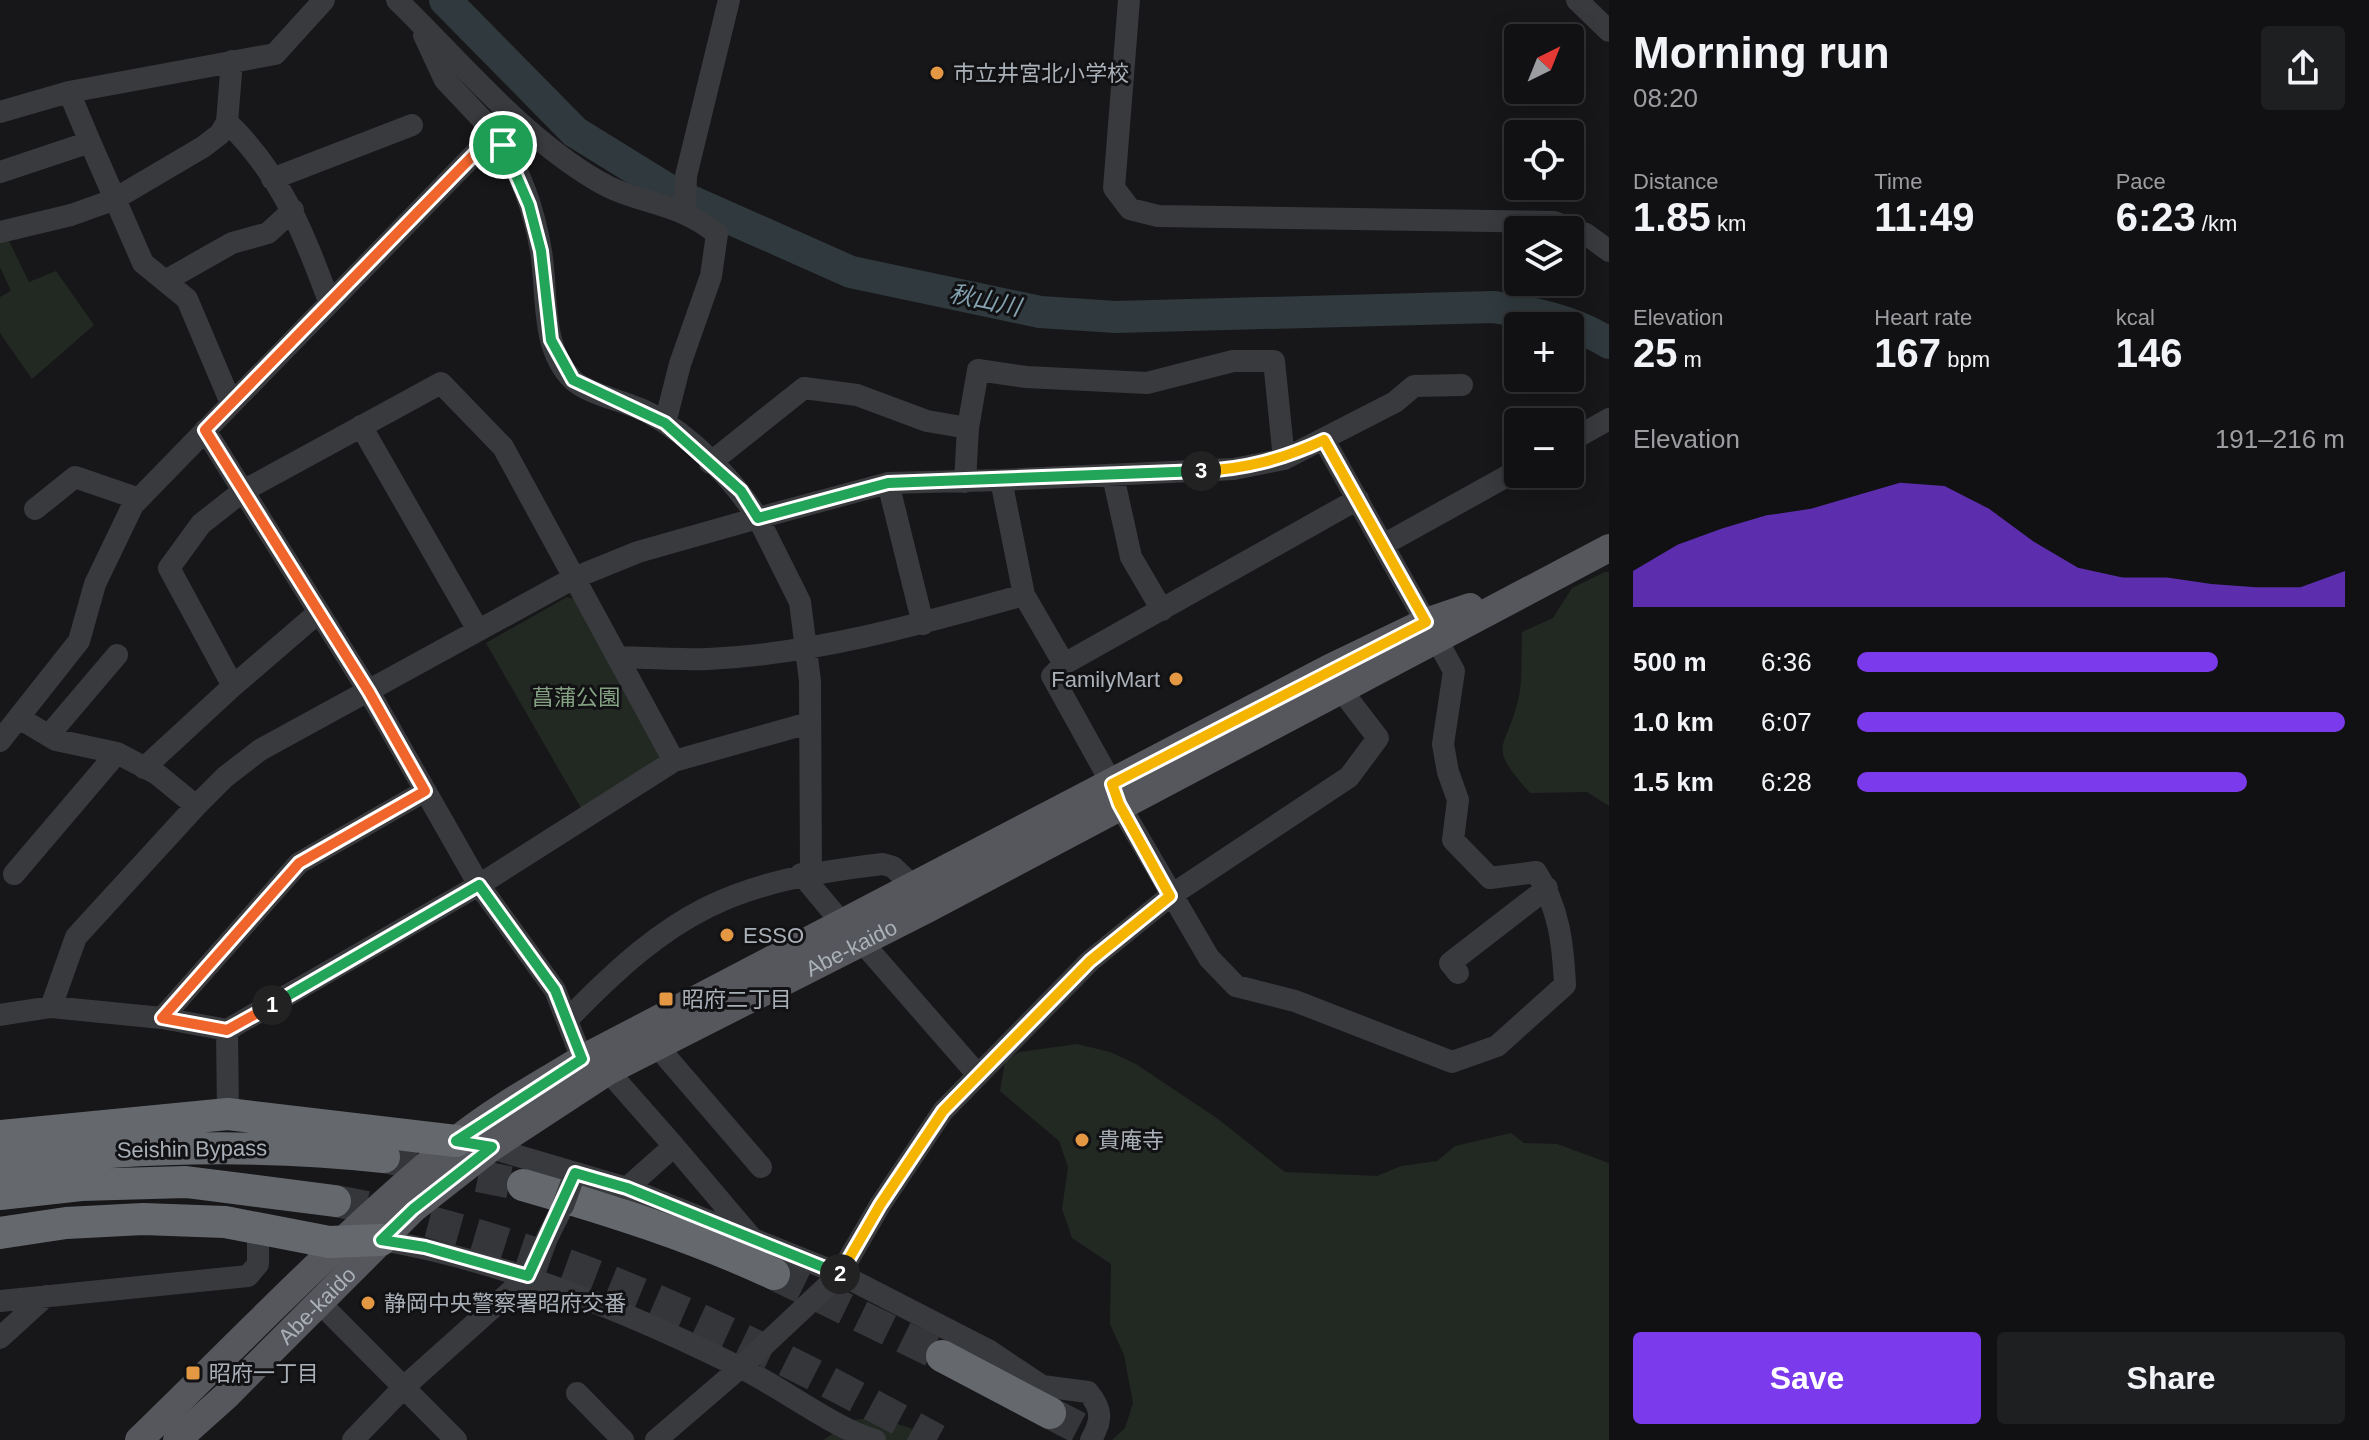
<!DOCTYPE html>
<html lang="en">
<head>
<meta charset="utf-8">
<style>
	body { margin:0; font-family:Arial,"Noto Sans JP",sans-serif; background:#1e1f21; color:#f1f3f6; height:100vh; display:flex; flex-direction:column; font-size:30px; white-space:nowrap }
	* { box-sizing:border-box; margin:0 }
	p { font-size:26px; color:#9c9da0 }
	.icon { flex:none; width:44px; height:44px; fill:none; stroke:currentColor; stroke-width:2; stroke-linecap:round; stroke-linejoin:round }
	.map { position:relative; flex:1; overflow:hidden }
	.panel { display:flex; flex-direction:column; background:#111113; width:760px }
	.panel>* { flex:none }
	.needle { width:52px; rotate:43deg }
	.tools { position:absolute; left:1504px; top:24px; display:grid; gap:16px }
	.tools a { display:grid; place-items:center; width:80px; height:80px; border-radius:8px; background:#111113; box-shadow:0 4px 20px #0003,0 0 0 2px #303133; font-size:40px }
	.pin { position:absolute; display:grid; place-items:center; width:68px; height:68px; color:#fff; margin:-34px; border:4px solid #fff; border-radius:50%; box-shadow:0 2px 8px #0007 }
	.km { position:absolute; width:40px; height:40px; margin:-20px; border-radius:50%; background:#222; color:#fff; font-size:22px; line-height:40px; text-align:center }
	.round { display:grid; place-items:center; flex:none; width:84px; height:84px; border-radius:8px; background:#1e1f21 }
	.overview { display:flex; align-items:center; justify-content:space-between; height:136px; padding:0 24px }
	h1 { font-size:44px; font-weight:700; line-height:60px }
	.metrics { display:grid; grid-template-columns:repeat(3,1fr); gap:12px; height:136px; padding:8px 24px }
	.metrics div { display:grid; align-content:center }
	.metrics b { font-size:40px; font-weight:700 }
	.metrics small { font-size:22px; font-weight:400 }
	.metrics p { font-size:22px }
	.chart { height:224px; padding:16px 24px }
	.chart p { display:flex; justify-content:space-between }
	.chart svg { width:100%; height:144px; margin-top:8px; fill:#7c3aed; opacity:.7 }
	.button { display:flex; gap:16px; margin-top:auto; padding:16px 24px }
	.button a { flex:1; height:92px; border-radius:8px; background:#7c3aed; color:#fff; font-size:32px; font-weight:700; line-height:92px; text-align:center }
	.button a+a { background:#1e1f21; color:#f1f3f6 }
	ul { padding:0 24px; list-style:none; font-size:26px }
	li { display:grid; grid-template-columns:128px 96px 1fr; align-items:center; height:60px }
	li i { height:20px; border-radius:10px; background:#7c3aed }
	main { display:flex; flex:1; min-height:0 }
	.map>svg:first-child { display:block }
	.green { fill:#222922 }
	.lines { fill:none; stroke-linecap:round; stroke-linejoin:round }
	.river { stroke:#303a3e; stroke-width:32 }
	.highway-tunnel { stroke:#343639; stroke-width:32; stroke-dasharray:32 16; stroke-linecap:butt }
	.minor { stroke:#393a3e; stroke-width:22 }
	.major { stroke:#55575c; stroke-width:28 }
	.highway { stroke:#65696e; stroke-width:32 }
	.minor-bridge { stroke:#393a3e; stroke-width:22 }
	.split-1-casing { stroke:#fff; stroke-width:16 }
	.split-2-casing { stroke:#fff; stroke-width:16 }
	.split-3-casing { stroke:#fff; stroke-width:16 }
	.split-4-casing { stroke:#fff; stroke-width:16 }
	.split-1 { stroke:#f0652b; stroke-width:10 }
	.split-2 { stroke:#22a559; stroke-width:10 }
	.split-3 { stroke:#f5b400; stroke-width:10 }
	.split-4 { stroke:#22a559; stroke-width:10 }
	.poi-dot { fill:#e49844; stroke:#121214; stroke-width:3 }
	.labels { text-anchor:middle; dominant-baseline:central; stroke-width:6; stroke-linejoin:round; paint-order:stroke }
	.poi-label { font-size:22px; fill:#aab0b8; stroke:#121214; text-anchor:start }
	.park-label { font-size:22px; fill:#85a183; stroke:#121214 }
	.street-label { font-size:22px; fill:#aab0b8; stroke:#121214 }
	.water-label { font-size:24px; font-style:italic; fill:#84a2b0; stroke:#121214 }
</style>
</head>
<body>
<main>
<div class="map">
<svg width="1609" height="1440" viewBox="0 0 1609 1440">
	<rect width="100%" height="100%" fill="#171719"/>
	<path class="green" d="M8,239L29,282L56,271L94,325L32,379L0,333V297L11,291L0,267V241Z
		M1605,572H1609V806L1587,792L1530,793C1487,744 1504,754 1518,701C1523,680 1521,654 1522,632L1553,618L1572,588Z
		M567,597L579,600L666,751L662,762L581,808L486,643Z
		M1077,1044L1110,1052L1136,1064L1218,1119L1285,1172L1377,1176L1401,1166L1437,1161L1455,1146L1511,1133L1524,1143L1557,1144L1609,1163V1440H1112L1125,1428L1133,1403L1124,1355L1110,1324L1111,1264L1072,1238L1062,1209L1068,1167L1059,1141L1000,1091L1005,1061L1019,1052Z
		M876,1417L910,1428L929,1440H823L855,1420Z"/>
	<g class="lines">
		<path class="river" d="M445,0L575,132L677,195L851,272L1040,312L1116,317L1493,307C1533,312 1574,321 1609,343"/>
		<path class="highway-tunnel" d="M384,1157L523,1185
			M335,1201C550,1239 747,1336 937,1440
			M774,1274L942,1356
			M1050,1413L1102,1440"/>
		<path class="minor" d="M397,0C460,61 520,135 596,180C637,205 676,200 717,234L711,276L680,364L665,423
			M1129,0L1114,188L1130,209L1158,216L1554,222L1586,234L1609,251
			M1577,0L1609,31
			M424,35L445,80L495,133
			M0,112L69,92L275,54L324,0
			M227,122C281,174 303,232 329,301
			M90,142L143,263L187,299L231,403
			M0,172L90,142L69,92
			M272,179L412,125
			M685,211L686,176L729,0
			M0,232L71,215L113,200L203,147L220,134L227,122L232,61
			M165,281L232,243L268,233L293,210
			M361,426L478,630
			M968,428L978,370L1026,377L1147,383L1233,361H1274L1284,459
			M205,430L369,692L479,885L555,990L582,1059
			M1324,440L1426,622
			M1570,441L1609,419
			M710,463L804,388L857,395L927,421L968,428L965,482
			M1113,476L1131,557L1162,610
			M888,483L923,624
			M1358,499L1064,664L1024,595L1001,480L1234,469L1284,459L1395,402L1414,386L1462,385
			M35,509L75,477L139,499
			M1383,545L1518,470
			M617,657C647,658 678,660 708,659C816,654 921,624 1024,595
			M1064,664L1052,676L1112,784L1119,804L1209,958L1236,986L1295,1001L1452,1062L1497,1046L1565,985C1563,944 1559,907 1536,872L1490,878L1453,840L1458,800L1448,772L1443,744L1454,671L1437,640
			M19,718L56,740L117,753L157,774L196,806
			M49,735L117,655
			M0,741L79,641L95,584L133,505L495,133C519,167 534,210 541,251C548,292 540,347 572,379C586,394 629,402 649,413C691,436 732,478 758,518L888,483L1001,480
			M674,761L809,723
			M144,768L233,686
			M14,874L117,753
			M801,874L842,923
			M862,942L978,1075
			M1458,973L1450,963L1547,888
			M51,1007L76,937L196,806L225,777L260,750L574,578L638,552L758,518L800,602L810,681L811,872
			M0,1015L51,1007L162,1018L227,1030L479,885L674,761L503,447L441,383L243,491L201,524L169,568L233,686L319,612
			M162,1018L299,863L425,791
			M567,1020C675,909 729,882 883,864L893,867L913,886
			M227,1030L228,1114
			M656,1045L761,1167
			M608,1071L674,1146L627,1188
			M481,1145L627,1188L840,1274L988,1350L1042,1386L1088,1392C1103,1410 1102,1420 1091,1440
			M674,1146L751,1237
			M381,1240C504,1261 629,1312 741,1368C781,1387 835,1429 875,1440
			M0,1301L248,1276L258,1264V1228
			M318,1301L456,1440
			M0,1338L46,1296
			M577,1393L623,1440
			M353,1440L404,1387L528,1276L563,1206
			M656,1440L741,1367L840,1274L880,1205L943,1111L1090,961L1170,896L1349,777L1378,738L1342,691"/>
		<g class="major">
			<path d="M139,1440C242,1340 343,1234 454,1142C493,1110 539,1085 582,1059L1330,668L1426,622L1470,607"/>
			<path id="s1" d="M177,1440L226,1396L413,1209L492,1147L608,1071L927,909L1609,548"/>
		</g>
		<path class="highway" d="M0,1136L228,1114L456,1141
			M0,1163C129,1146 254,1143 384,1157
			M523,1185C610,1210 692,1236 774,1274
			M0,1194L81,1185L186,1182L335,1201
			M0,1233L66,1223L143,1219L225,1222L329,1242L381,1240
			M942,1356L1050,1413"/>
		<path class="minor-bridge" d="M563,1206L575,1173"/>
	</g>
	<g class="lines">
		<g class="split-1-casing">
			<path id="split-1" d="M272,1005L227,1030L162,1018L299,863L425,791L369,692L205,430L495,133L503,145"/>
		</g>
		<g class="split-2-casing">
			<path id="split-2" d="M272,1005L479,885L555,990L582,1059L456,1141L492,1147L413,1209L381,1240L425,1247L528,1276L575,1173L627,1188L840,1274"/>
		</g>
		<g class="split-3-casing">
			<path id="split-3" d="M840,1274L880,1205L943,1111L1090,961L1170,896L1119,804L1112,784L1426,622L1324,440C1283,459 1246,469 1201,471"/>
		</g>
		<g class="split-4-casing">
			<path id="split-4" d="M503,145L529,205L541,251L551,340L573,380L665,423L741,491L758,518L888,483L1201,471"/>
		</g>
		<use href="#split-1" class="split-1"/>
		<use href="#split-2" class="split-2"/>
		<use href="#split-3" class="split-3"/>
		<use href="#split-4" class="split-4"/>
	</g>
	<g class="poi-dot">
		<circle cx="937" cy="73" r="8"/>
		<circle cx="1176" cy="679" r="8"/>
		<circle cx="727" cy="935" r="8"/>
		<rect x="658" y="991" width="16" height="16" rx="4"/>
		<circle cx="1082" cy="1140" r="8"/>
		<circle cx="368" cy="1303" r="8"/>
		<rect x="185" y="1365" width="16" height="16" rx="4"/>
	</g>
	<g class="labels">
		<g class="poi-label">
			<text x="953" y="73">市立井宮北小学校</text>
			<text x="1160" y="679" text-anchor="end">FamilyMart</text>
			<text x="743" y="935">ESSO</text>
			<text x="682" y="999">昭府二丁目</text>
			<text x="1098" y="1140">貴庵寺</text>
			<text x="384" y="1303">静岡中央警察署昭府交番</text>
			<text x="209" y="1373">昭府一丁目</text>
		</g>
		<g class="park-label">
			<text x="576" y="697">菖蒲公園</text>
		</g>
		<g class="street-label">
			<text stroke="none"><textPath href="#s1" startOffset="842">Abe-kaido</textPath></text>
			<text transform="translate(192 1149) rotate(-1)">Seishin Bypass</text>
			<text stroke="none"><textPath href="#s1" startOffset="194">Abe-kaido</textPath></text>
		</g>
		<g class="water-label">
			<text transform="translate(985 300) rotate(12)">秋山川</text>
		</g>
	</g>
</svg>
<div class="tools">
<a><svg class="needle" viewBox="-14 -14 28 28"><path d="M0-13l5 13h-10z" fill="#e53935"/><path d="M0 13l5-13h-10z" fill="#9c9da0"/></svg></a>
<a><svg class="icon" aria-label="locate" viewBox="0 0 24 24"><circle cx="12" cy="12" r="6"/><path d="M12 2v4M12 18v4M2 12h4M18 12h4"/></svg></a>
<a><svg class="icon" aria-label="layers" viewBox="0 0 24 24"><path d="M12 4l9 5-9 5-9-5zM3 14l9 5 9-5"/></svg></a>
<a>+</a>
<a>−</a>
</div>
<div class="pin" style="left:503px;top:145px;background:#1e9e55"><svg class="icon" aria-label="arrive" viewBox="0 0 24 24"><path d="M6 21V4h12l-3 4 3 4H6"/></svg></div>
<b class="km" style="left:272px;top:1005px">1</b>
<b class="km" style="left:840px;top:1274px">2</b>
<b class="km" style="left:1201px;top:471px">3</b>
</div>
<section class="panel">
<div class="overview"><div><h1>Morning run</h1><p>08:20</p></div><a class="round"><svg class="icon" aria-label="share" viewBox="0 0 24 24"><path d="M12 15V3M7 8l5-5 5 5M5 13v7h14v-7"/></svg></a></div>
<div class="metrics">
<div><p>Distance</p><b>1.85<small> km</small></b></div>
<div><p>Time</p><b>11:49</b></div>
<div><p>Pace</p><b>6:23<small> /km</small></b></div>
</div>
<div class="metrics">
<div><p>Elevation</p><b>25<small> m</small></b></div>
<div><p>Heart rate</p><b>167<small> bpm</small></b></div>
<div><p>kcal</p><b>146</b></div>
</div>
<div class="chart"><p><span>Elevation</span>191–216 m</p>
<svg viewBox="0 0 160 44" preserveAspectRatio="none"><path d="M0 44V33L10 25L20 20L30 16L40 14L50 10L60 6L70 7L80 14L90 24L100 32L110 35L120 35L130 37L140 38L150 38L160 33V44z"/></svg>
</div>
<ul>
<li><b>500 m</b>6:36<i style="width:74%"></i></li>
<li><b>1.0 km</b>6:07<i style="width:100%"></i></li>
<li><b>1.5 km</b>6:28<i style="width:80%"></i></li>
</ul>
<div class="button"><a>Save</a><a>Share</a></div>
</section>
</main>
</body>
</html>
